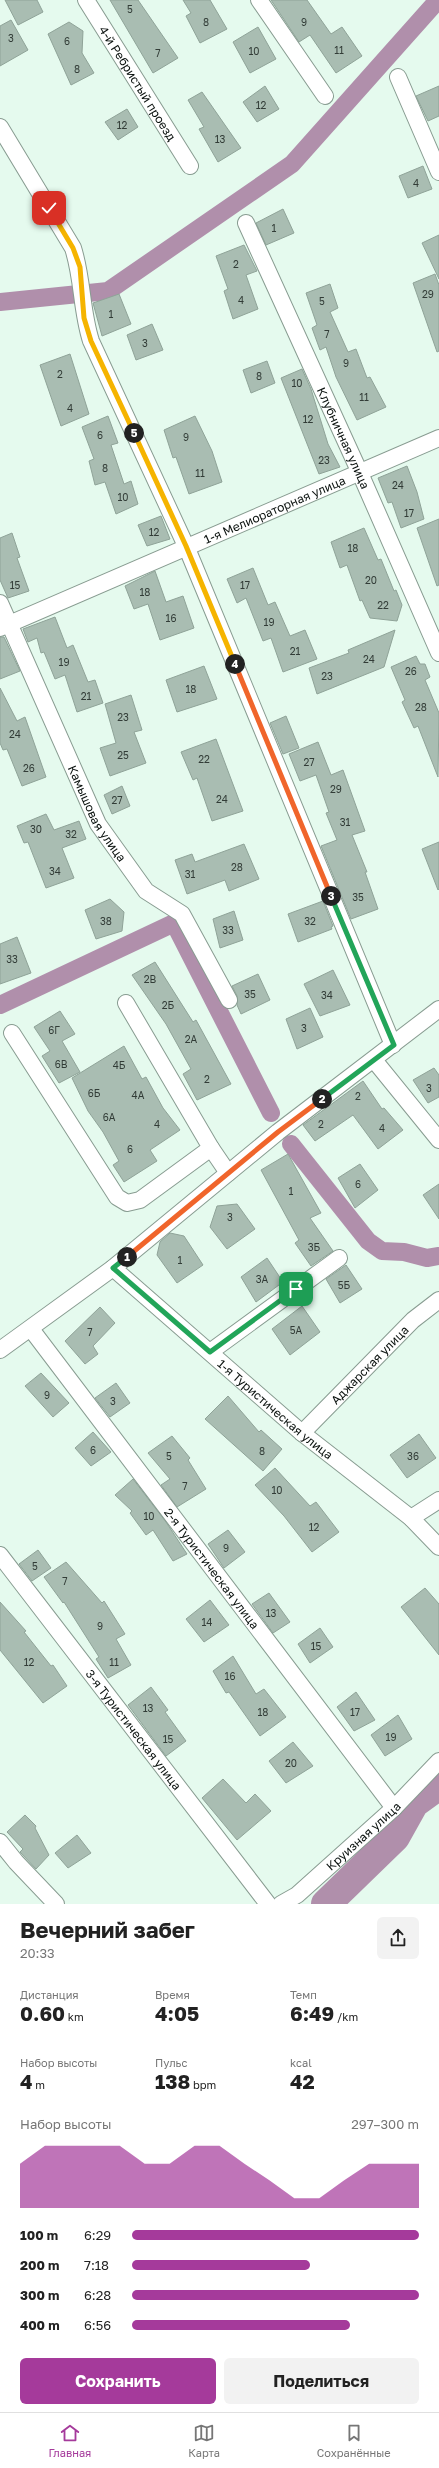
<!DOCTYPE html>
<html lang="ru">
<head>
<meta charset="utf-8">
<style>
	body { margin:0; font-family:"Golos Text",sans-serif; background:#f2f2f2; color:#222; height:100vh; display:flex; flex-direction:column; font-size:15px; white-space:nowrap }
	* { box-sizing:border-box; margin:0 }
	p { font-size:13px; color:#767676 }
	.icon { flex:none; width:22px; height:22px; fill:none; stroke:currentColor; stroke-width:2; stroke-linecap:round; stroke-linejoin:round }
	.map { position:relative; height:1904px; overflow:hidden }
	.details { display:flex; flex-direction:column; background:#fff; flex:1 }
	.details>* { flex:none }
	.pin { position:absolute; display:grid; place-items:center; width:34px; height:34px; color:#fff; margin:-17px; border-radius:8px; box-shadow:0 2px 6px #0006 }
	.km { position:absolute; width:20px; height:20px; margin:-10px; border-radius:50%; background:#222; color:#fff; font-size:11px; line-height:20px; text-align:center }
	.round { display:grid; place-items:center; flex:none; width:42px; height:42px; border-radius:6px; background:#f2f2f2 }
	.head { display:flex; align-items:center; justify-content:space-between; height:68px; padding:0 20px }
	h1 { font-size:22px; font-weight:700; line-height:30px }
	.stats { display:grid; grid-template-columns:repeat(3,1fr); gap:6px; height:68px; padding:4px 20px }
	.stats div { display:grid; align-content:center }
	.stats b { font-size:20px; font-weight:700 }
	.stats small { font-size:11px; font-weight:400 }
	.stats p { font-size:11px }
	.chart { height:112px; padding:8px 20px }
	.chart p { display:flex; justify-content:space-between }
	.chart svg { width:100%; height:72px; margin-top:4px; fill:#a53a9b; opacity:.7 }
	.cta { display:flex; gap:8px; margin-top:auto; padding:8px 20px }
	.cta a { flex:1; height:46px; border-radius:6px; background:#a53a9b; color:#fff; font-size:16px; font-weight:700; line-height:46px; text-align:center }
	.cta a+a { background:#f2f2f2; color:#222 }
	ul { padding:0 20px; list-style:none; font-size:13px }
	li { display:grid; grid-template-columns:64px 48px 1fr; align-items:center; height:30px }
	li i { height:10px; border-radius:5px; background:#a53a9b }
	.tabs { display:flex; justify-content:space-around; align-items:center; height:56px; border-top:1px solid #e0e0e0; background:#fff; font-size:11px; color:#767676 }
	.tabs a { display:grid; justify-items:center; gap:2px }
	.tabs .selected { color:#a53a9b }
	.map>svg:first-child { display:block }
	.lines { fill:none; stroke-linecap:round; stroke-linejoin:round }
	.canal { stroke:#b08fab; stroke-width:18 }
	.river { stroke:#b08fab; stroke-width:30 }
	.building { fill:#a9bdb2; stroke:#8fa398 }
	.street-casing { stroke:#889c91; stroke-width:18 }
	.street { stroke:#fff; stroke-width:16 }
	.split-1-casing { stroke:#fff; stroke-width:8 }
	.split-2-casing { stroke:#fff; stroke-width:8 }
	.split-3-casing { stroke:#fff; stroke-width:8 }
	.split-4-casing { stroke:#fff; stroke-width:8 }
	.split-5-casing { stroke:#fff; stroke-width:8 }
	.split-6-casing { stroke:#fff; stroke-width:8 }
	.split-1 { stroke:#22a559; stroke-width:5 }
	.split-2 { stroke:#f0652b; stroke-width:5 }
	.split-3 { stroke:#22a559; stroke-width:5 }
	.split-4 { stroke:#f0652b; stroke-width:5 }
	.split-5 { stroke:#f5b400; stroke-width:5 }
	.split-6 { stroke:#f5b400; stroke-width:5 }
	.labels { text-anchor:middle; dominant-baseline:central; stroke-width:3; stroke-linejoin:round; paint-order:stroke }
	.number-label { font-size:10px; fill:#323c37 }
	.street-label { font-size:12px; fill:#0a110e; stroke:#e5faee }
</style>
</head>
<body>
<div class="map">
<svg width="439" height="1904" viewBox="0 0 439 1904">
	<rect width="100%" height="100%" fill="#e5faee"/>
	<g class="lines">
		<path class="canal" d="M0,302L108,291L292,164L438,0
			M0,1005L174,923L271,1113
			M291,1144L368,1241L382,1251L404,1252L427,1258L439,1256"/>
		<path class="river" d="M326,1904L395,1837L414,1803L439,1785"/>
	</g>
	<path class="building" d="M5,0H37L43,12L18,25Z
		M110,0H138L178,58L153,73Z
		M183,0H210L227,29L200,43L186,16L191,13Z
		M271,0H307L331,34L342,27L362,56L336,73L310,35L299,42Z
		M11,20L28,50L0,66V26Z
		M69,22L83,31L82,53L94,73L71,85L48,34Z
		M258,27L276,59L250,73L233,42Z
		M265,86L279,109L257,122L243,102Z
		M439,86V116L428,121L416,96Z
		M202,92L241,148L218,162L199,129L204,127L188,100Z
		M127,109L138,127L118,140L105,122Z
		M423,166L432,189L408,198L399,176Z
		M283,209L294,233L266,245L256,223Z
		M439,235V279L422,243Z
		M244,245L257,271L246,275L258,309L233,319L224,291L228,289L216,256Z
		M435,274L439,285V351L437,352L413,283Z
		M330,284L338,308L330,312L348,352L356,349L367,378L370,377L386,407L357,420L336,377L326,347L320,350L312,328L317,325L306,293Z
		M119,294L131,324L102,336L93,303Z
		M152,324L163,350L136,360L127,335Z
		M70,354L89,414L61,426L40,365Z
		M267,361L275,383L251,393L243,370Z
		M302,369L311,389L328,444L340,467L319,474L281,378Z
		M108,416L118,443L111,445L124,484L131,481L138,504L116,514L105,482L95,485L89,461L94,459L82,427Z
		M195,416L212,451L222,482L189,494L176,457L173,458L164,430Z
		M407,466L417,492L424,519L401,528L392,502L388,503L378,478Z
		M161,516L170,539L147,546L138,525Z
		M439,519V585L437,586L417,528Z
		M364,528L378,560L381,559L394,591L396,590L402,605L397,621L370,618L362,600L360,601L347,565L340,568L331,542Z
		M12,533L20,557L17,558L29,591L8,598L0,580V538Z
		M253,568L268,605L275,602L290,636L305,630L317,659L283,672L271,638L263,641L246,598L237,603L227,579Z
		M155,571L166,602L183,596L194,628L160,640L148,604L134,609L125,586Z
		M55,617L67,648L73,645L88,682L95,680L103,703L77,712L65,675L55,679L44,652L41,653L37,638L28,642L23,629Z
		M395,630L384,667L317,694L309,668L349,653L348,650Z
		M0,637H4L20,671L0,679Z
		M416,656L420,664H425L430,677L425,680L439,713L438,777L418,726L414,728L402,702L405,700L391,667Z
		M204,666L217,699L177,712L166,680Z
		M0,688L17,721L25,717L46,777L22,786L7,749L3,750L0,743Z
		M131,695L142,730L134,732L146,763L110,776L100,748L116,743L105,704Z
		M286,716L299,748L283,754L270,723Z
		M216,739L243,811L212,821L197,778L193,780L181,752Z
		M318,742L331,775L343,770L365,831L352,835L367,872H365L378,909L351,919L321,846L337,840L326,813L329,812L316,775L300,781L289,754Z
		M122,786L130,806L112,814L104,795Z
		M46,814L54,830L79,821L86,839L62,848L74,878L46,888L28,842L24,843L17,826Z
		M439,842V889L438,890L422,849Z
		M244,844L259,879L229,891L225,880L187,894L175,860L192,854L195,862Z
		M110,899L124,912L122,931L96,939L85,910Z
		M323,901L333,926L331,927L332,929L298,942L288,914Z
		M234,911L243,940L220,948L213,919Z
		M17,937L31,973L0,984V944Z
		M155,962L193,1022L196,1020L231,1084L197,1100L183,1074L191,1069L166,1024L132,975Z
		M333,970L350,1005L320,1016L304,984Z
		M258,974L270,1000L241,1014L237,1005V996L232,986Z
		M310,1008L323,1037L297,1049L286,1019Z
		M60,1011L75,1034L62,1041L80,1072L59,1083L42,1056L50,1051L34,1027Z
		M124,1046L142,1079L146,1077L163,1108L180,1130L150,1150L157,1161L124,1182L113,1165L119,1161L103,1132L88,1111L72,1078Z
		M434,1068L439,1075V1097L428,1103L413,1080Z
		M363,1081L382,1109L384,1108L403,1130L378,1149L353,1115L315,1141L303,1125Z
		M288,1154L321,1213L310,1218L333,1251L311,1266L295,1243L299,1240L261,1170Z
		M360,1164L378,1190L355,1208L338,1178Z
		M439,1184V1219L423,1195Z
		M237,1204L255,1229L227,1249L210,1227L217,1206Z
		M170,1233L184,1236L203,1265L177,1283L157,1255L160,1242Z
		M267,1258L283,1282L256,1302L241,1277Z
		M346,1265L362,1289L340,1303L326,1279Z
		M302,1306L320,1332L290,1355L272,1329Z
		M100,1307L115,1323L93,1346L98,1354L85,1364L65,1341Z
		M41,1373L69,1403L53,1417L25,1386Z
		M116,1383L130,1403L110,1417L95,1398Z
		M228,1396L259,1432L261,1430L282,1449L263,1471L205,1419Z
		M93,1432L111,1452L91,1466L75,1448Z
		M419,1434L436,1458L407,1478L390,1455Z
		M172,1436L190,1458L188,1460L206,1489L177,1507L161,1485L170,1479L148,1453Z
		M275,1468L310,1506L316,1502L339,1532L312,1552L284,1516L255,1485Z
		M133,1479L166,1522L187,1554L173,1561L153,1530L146,1535L130,1513L132,1511L115,1495Z
		M228,1530L245,1552L224,1568L208,1544Z
		M38,1550L51,1568L32,1581L19,1564Z
		M66,1562L102,1603L104,1601L125,1634L116,1639L131,1665L108,1678L96,1659L99,1657L64,1602L63,1603L44,1577Z
		M425,1588L439,1604V1655L401,1607Z
		M269,1593L290,1622L273,1633L252,1604Z
		M210,1600L229,1625L204,1642L186,1619Z
		M0,1602L26,1631L24,1632L51,1666L53,1665L67,1686L43,1703L0,1650Z
		M320,1628L333,1647L310,1663L298,1644Z
		M233,1656L256,1694L264,1689L286,1717L260,1736L229,1692L226,1693L213,1671Z
		M151,1687L168,1710L165,1712L186,1741L166,1756L128,1705Z
		M356,1692L375,1720L354,1731L337,1707Z
		M398,1715L412,1739L385,1756L371,1735Z
		M293,1742L313,1766L286,1783L269,1761Z
		M223,1779L246,1803L255,1794L271,1811L237,1840L202,1798Z
		M25,1815L36,1826L35,1828L49,1855L36,1869L20,1852L23,1849L7,1832Z
		M77,1835L91,1853L68,1868L55,1853Z"/>
	<g class="lines">
		<g class="street-casing">
			<g id="street">
				<path id="s1" d="M86,0L190,166"/>
				<path d="M259,0L325,96"/>
				<path d="M398,77L439,172"/>
				<path d="M0,127L73,248C83,279 81,310 91,341L186,546L393,1045"/>
				<path id="s2" d="M246,223L360,473L439,653"/>
				<path id="s3" d="M0,603L98,824L146,891L182,914L229,1000"/>
				<path id="s4" d="M0,628L439,438"/>
				<path d="M12,1033L117,1197L127,1203L140,1200L211,1148L126,1003"/>
				<path d="M374,1060L439,1140"/>
				<path d="M211,1148L228,1173"/>
				<path id="s5" d="M113,1268L302,1433L411,1518L439,1547"/>
				<path id="s6" d="M31,1329L394,1808"/>
				<path d="M0,1350L113,1268L278,1132L439,1009"/>
				<path d="M210,1352L339,1258"/>
				<path id="s7" d="M302,1433L413,1320L439,1300"/>
				<path d="M411,1518L439,1500"/>
				<path id="s8" d="M0,1555L268,1904"/>
				<path d="M0,1842L16,1862L56,1904"/>
				<path id="s9" d="M281,1904L297,1895L394,1808L439,1761"/>
			</g>
		</g>
		<use href="#street" class="street"/>
	</g>
	<g class="lines">
		<g class="split-1-casing">
			<path id="split-1" d="M127,1257L113,1268L210,1352L296,1289"/>
		</g>
		<g class="split-2-casing">
			<path id="split-2" d="M127,1257L278,1132L322,1099"/>
		</g>
		<g class="split-3-casing">
			<path id="split-3" d="M322,1099L394,1045L331,896"/>
		</g>
		<g class="split-4-casing">
			<path id="split-4" d="M235,664L331,896"/>
		</g>
		<g class="split-5-casing">
			<path id="split-5" d="M134,433L186,546L235,664"/>
		</g>
		<g class="split-6-casing">
			<path id="split-6" d="M49,208L73,248L80,267L84,318L91,341L134,433"/>
		</g>
		<use href="#split-1" class="split-1"/>
		<use href="#split-2" class="split-2"/>
		<use href="#split-3" class="split-3"/>
		<use href="#split-4" class="split-4"/>
		<use href="#split-5" class="split-5"/>
		<use href="#split-6" class="split-6"/>
	</g>
	<g class="labels">
		<g class="number-label">
			<text x="130" y="9">5</text>
			<text x="206" y="22">8</text>
			<text x="304" y="22">9</text>
			<text x="11" y="38">3</text>
			<text x="67" y="41">6</text>
			<text x="339" y="50">11</text>
			<text x="254" y="51">10</text>
			<text x="158" y="53">7</text>
			<text x="77" y="69">8</text>
			<text x="261" y="105">12</text>
			<text x="122" y="125">12</text>
			<text x="220" y="139">13</text>
			<text x="416" y="183">4</text>
			<text x="274" y="228">1</text>
			<text x="236" y="264">2</text>
			<text x="428" y="294">29</text>
			<text x="241" y="300">4</text>
			<text x="322" y="301">5</text>
			<text x="111" y="314">1</text>
			<text x="327" y="334">7</text>
			<text x="145" y="343">3</text>
			<text x="346" y="363">9</text>
			<text x="60" y="374">2</text>
			<text x="259" y="376">8</text>
			<text x="297" y="383">10</text>
			<text x="364" y="397">11</text>
			<text x="70" y="408">4</text>
			<text x="308" y="419">12</text>
			<text x="100" y="435">6</text>
			<text x="186" y="437">9</text>
			<text x="324" y="460">23</text>
			<text x="105" y="468">8</text>
			<text x="200" y="473">11</text>
			<text x="398" y="485">24</text>
			<text x="123" y="497">10</text>
			<text x="409" y="513">17</text>
			<text x="154" y="532">12</text>
			<text x="353" y="548">18</text>
			<text x="371" y="580">20</text>
			<text x="15" y="585">15</text>
			<text x="245" y="585">17</text>
			<text x="145" y="592">18</text>
			<text x="383" y="605">22</text>
			<text x="171" y="618">16</text>
			<text x="269" y="622">19</text>
			<text x="295" y="651">21</text>
			<text x="369" y="659">24</text>
			<text x="64" y="662">19</text>
			<text x="411" y="671">26</text>
			<text x="327" y="676">23</text>
			<text x="191" y="689">18</text>
			<text x="86" y="696">21</text>
			<text x="421" y="707">28</text>
			<text x="123" y="717">23</text>
			<text x="15" y="734">24</text>
			<text x="123" y="755">25</text>
			<text x="204" y="759">22</text>
			<text x="309" y="762">27</text>
			<text x="29" y="768">26</text>
			<text x="336" y="789">29</text>
			<text x="222" y="799">24</text>
			<text x="117" y="800">27</text>
			<text x="345" y="822">31</text>
			<text x="36" y="829">30</text>
			<text x="71" y="834">32</text>
			<text x="237" y="867">28</text>
			<text x="55" y="871">34</text>
			<text x="190" y="874">31</text>
			<text x="358" y="897">35</text>
			<text x="106" y="921">38</text>
			<text x="310" y="921">32</text>
			<text x="228" y="930">33</text>
			<text x="12" y="959">33</text>
			<text x="150" y="979">2В</text>
			<text x="250" y="994">35</text>
			<text x="327" y="995">34</text>
			<text x="168" y="1005">2Б</text>
			<text x="304" y="1028">3</text>
			<text x="54" y="1030">6Г</text>
			<text x="191" y="1039">2А</text>
			<text x="61" y="1064">6В</text>
			<text x="119" y="1065">4Б</text>
			<text x="207" y="1079">2</text>
			<text x="429" y="1088">3</text>
			<text x="94" y="1093">6Б</text>
			<text x="138" y="1095">4А</text>
			<text x="358" y="1096">2</text>
			<text x="109" y="1117">6А</text>
			<text x="157" y="1124">4</text>
			<text x="321" y="1124">2</text>
			<text x="382" y="1128">4</text>
			<text x="130" y="1149">6</text>
			<text x="358" y="1184">6</text>
			<text x="291" y="1191">1</text>
			<text x="230" y="1217">3</text>
			<text x="314" y="1247">3Б</text>
			<text x="180" y="1260">1</text>
			<text x="262" y="1279">3А</text>
			<text x="344" y="1285">5Б</text>
			<text x="296" y="1330">5А</text>
			<text x="90" y="1332">7</text>
			<text x="47" y="1395">9</text>
			<text x="113" y="1401">3</text>
			<text x="93" y="1450">6</text>
			<text x="262" y="1451">8</text>
			<text x="169" y="1456">5</text>
			<text x="413" y="1456">36</text>
			<text x="185" y="1486">7</text>
			<text x="277" y="1490">10</text>
			<text x="149" y="1516">10</text>
			<text x="314" y="1527">12</text>
			<text x="226" y="1548">9</text>
			<text x="35" y="1566">5</text>
			<text x="65" y="1581">7</text>
			<text x="271" y="1613">13</text>
			<text x="207" y="1622">14</text>
			<text x="100" y="1626">9</text>
			<text x="316" y="1646">15</text>
			<text x="29" y="1662">12</text>
			<text x="114" y="1662">11</text>
			<text x="230" y="1676">16</text>
			<text x="148" y="1708">13</text>
			<text x="263" y="1712">18</text>
			<text x="355" y="1712">17</text>
			<text x="391" y="1737">19</text>
			<text x="168" y="1739">15</text>
			<text x="291" y="1763">20</text>
		</g>
		<g class="street-label">
			<text stroke="none"><textPath href="#s1" startOffset="98">4-й Ребристый проезд</textPath></text>
			<text stroke="none"><textPath href="#s2" startOffset="236">Клубничная улица</textPath></text>
			<text stroke="none"><textPath href="#s4" startOffset="299">1-я Мелиораторная улица</textPath></text>
			<text stroke="none"><textPath href="#s3" startOffset="232">Камышовая улица</textPath></text>
			<text stroke="none"><textPath href="#s7" startOffset="96">Аджарская улица</textPath></text>
			<text stroke="none"><textPath href="#s5" startOffset="215">1-я Туристическая улица</textPath></text>
			<text stroke="none"><textPath href="#s6" startOffset="300">2-я Туристическая улица</textPath></text>
			<text stroke="none"><textPath href="#s8" startOffset="220">3-я Туристическая улица</textPath></text>
			<text stroke="none"><textPath href="#s9" startOffset="107">Круизная улица</textPath></text>
		</g>
	</g>
</svg>
<div class="pin" style="left:296px;top:1289px;background:#1e9e55"><svg class="icon" aria-label="arrive" viewBox="0 0 24 24"><path d="M6 21V4h12l-3 4 3 4H6"/></svg></div>
<div class="pin" style="left:49px;top:208px;background:#d93025"><svg class="icon" aria-label="check" viewBox="0 0 24 24"><path d="M5 12l5 5 9-10"/></svg></div>
<b class="km" style="left:127px;top:1257px">1</b>
<b class="km" style="left:322px;top:1099px">2</b>
<b class="km" style="left:331px;top:896px">3</b>
<b class="km" style="left:235px;top:664px">4</b>
<b class="km" style="left:134px;top:433px">5</b>
</div>
<section class="details">
<div class="head"><div><h1>Вечерний забег</h1><p>20:33</p></div><a class="round"><svg class="icon" aria-label="share" viewBox="0 0 24 24"><path d="M12 15V3M7 8l5-5 5 5M5 13v7h14v-7"/></svg></a></div>
<div class="stats">
<div><p>Дистанция</p><b>0.60<small> km</small></b></div>
<div><p>Время</p><b>4:05</b></div>
<div><p>Темп</p><b>6:49<small> /km</small></b></div>
</div>
<div class="stats">
<div><p>Набор высоты</p><b>4<small> m</small></b></div>
<div><p>Пульс</p><b>138<small> bpm</small></b></div>
<div><p>kcal</p><b>42</b></div>
</div>
<div class="chart"><p><span>Набор высоты</span>297–300 m</p>
<svg viewBox="0 0 160 44" preserveAspectRatio="none"><path d="M0 44V17L10 6L20 6L30 6L40 6L50 17L60 17L70 6L80 6L90 17L100 27L110 38L120 38L130 27L140 17L150 17L160 17V44z"/></svg>
</div>
<ul>
<li><b>100 m</b>6:29<i style="width:100%"></i></li>
<li><b>200 m</b>7:18<i style="width:62%"></i></li>
<li><b>300 m</b>6:28<i style="width:100%"></i></li>
<li><b>400 m</b>6:56<i style="width:76%"></i></li>
</ul>
<div class="cta"><a>Сохранить</a><a>Поделиться</a></div>
</section>
<nav class="tabs">
<a class="selected"><svg class="icon" aria-label="home" viewBox="0 0 24 24"><path d="M3 11l9-7 9 7M6 9v11h12V9"/></svg>Главная</a>
<a><svg class="icon" aria-label="map" viewBox="0 0 24 24"><path d="M3 6l6-2 6 2 6-2v14l-6 2-6-2-6 2zM9 4v14M15 6v14"/></svg>Карта</a>
<a><svg class="icon" aria-label="saved" viewBox="0 0 24 24"><path d="M7 4h10v16l-5-4-5 4z"/></svg>Сохранённые</a>
</nav>
</body>
</html>
